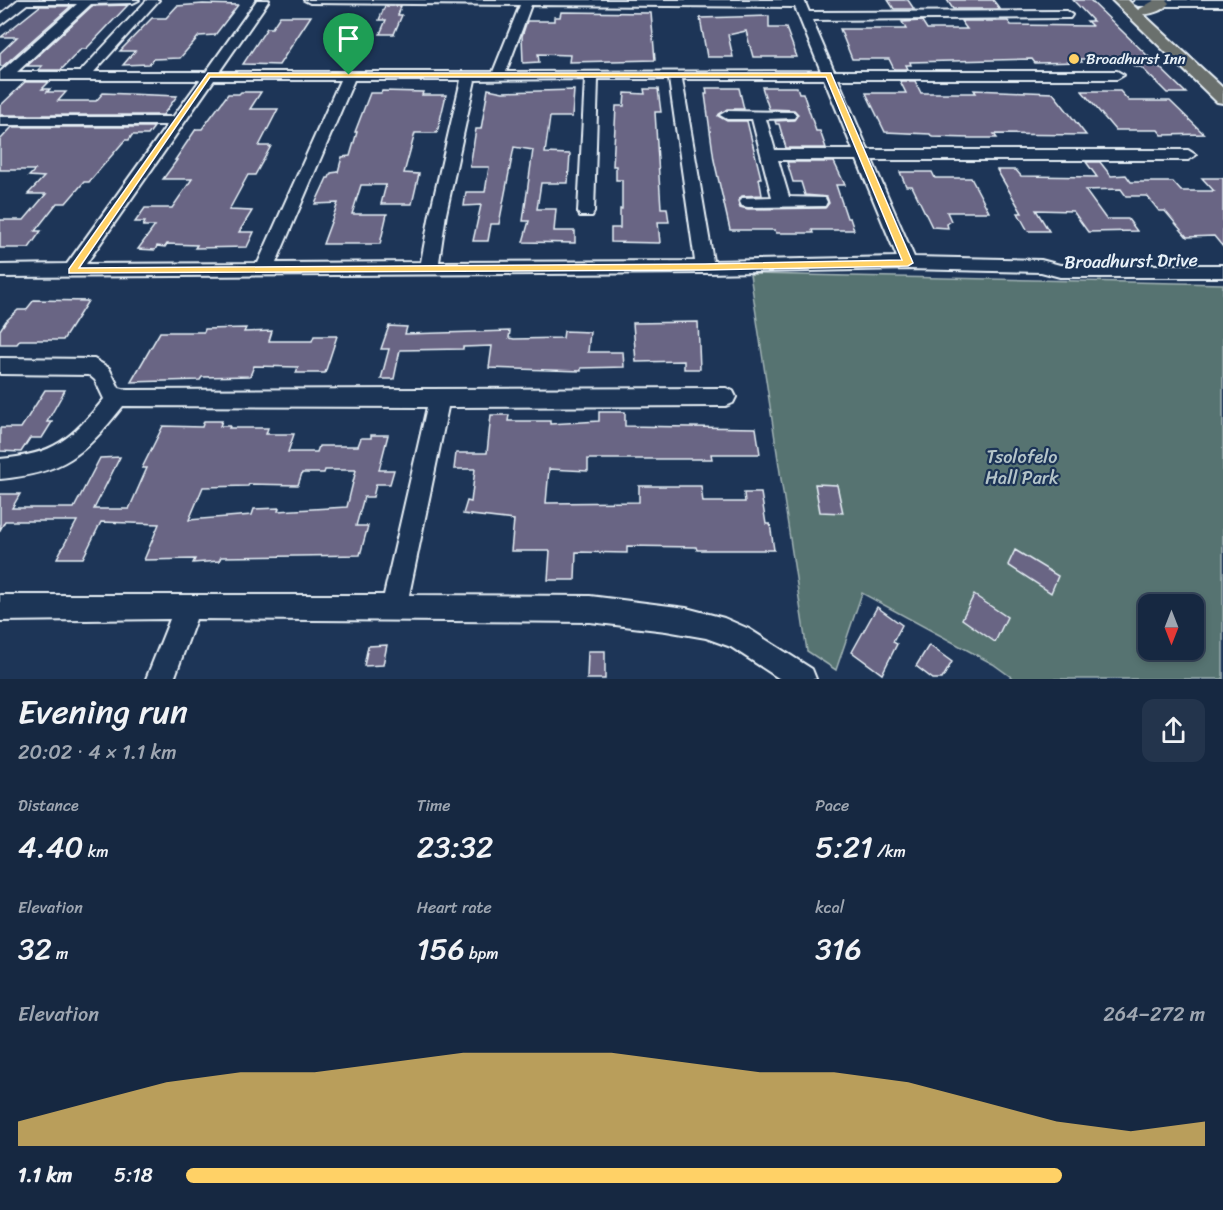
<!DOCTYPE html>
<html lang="en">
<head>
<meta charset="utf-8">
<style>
	body { margin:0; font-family:Sriracha,sans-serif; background:#23344c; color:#f1f3f6; height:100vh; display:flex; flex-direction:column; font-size:22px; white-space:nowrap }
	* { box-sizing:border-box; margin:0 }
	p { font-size:20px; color:#9ea6b1 }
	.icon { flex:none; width:33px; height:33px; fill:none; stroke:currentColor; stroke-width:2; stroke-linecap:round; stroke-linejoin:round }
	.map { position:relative; height:679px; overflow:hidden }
	.panel { display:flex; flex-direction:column; background:#162841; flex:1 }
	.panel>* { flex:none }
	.needle { width:39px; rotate:180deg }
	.controls { position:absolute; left:1138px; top:594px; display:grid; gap:12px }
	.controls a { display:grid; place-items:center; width:66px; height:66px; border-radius:12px; background:#162841; box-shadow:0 3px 9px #0003,0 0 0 2px #35445a; font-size:30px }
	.pin { position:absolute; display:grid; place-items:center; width:51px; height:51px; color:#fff; margin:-62px -26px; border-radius:50% 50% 50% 0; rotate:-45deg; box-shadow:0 0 6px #0007 }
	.pin .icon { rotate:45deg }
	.round { display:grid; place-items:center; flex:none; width:63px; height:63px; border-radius:12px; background:#23344c }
	.summary { display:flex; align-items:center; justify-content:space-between; height:102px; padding:0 18px }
	h1 { font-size:33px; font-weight:600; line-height:45px }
	.figures { display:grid; grid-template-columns:repeat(3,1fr); gap:9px; height:102px; padding:6px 18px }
	.figures div { display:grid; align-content:center }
	.figures b { font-size:30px; font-weight:600 }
	.figures small { font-size:16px; font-weight:400 }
	.figures p { font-size:16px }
	.chart { height:168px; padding:12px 18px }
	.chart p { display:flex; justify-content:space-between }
	.chart svg { width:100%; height:108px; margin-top:6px; fill:#ffd166; opacity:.7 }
	ul { padding:0 18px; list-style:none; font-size:20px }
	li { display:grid; grid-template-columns:96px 72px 1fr; align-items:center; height:45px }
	li i { height:15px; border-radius:8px; background:#ffd166 }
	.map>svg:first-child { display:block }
	.green { fill:#577371; stroke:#a0b2b4; stroke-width:1.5; fill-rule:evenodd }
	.building { fill:#696584; stroke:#e8f1f8; stroke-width:1.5; fill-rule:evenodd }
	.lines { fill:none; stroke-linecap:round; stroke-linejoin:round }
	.minor-casing { stroke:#e8f1f8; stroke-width:4 }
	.major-casing { stroke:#e8f1f8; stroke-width:4 }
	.minor { fill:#1d3557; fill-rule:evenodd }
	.major { fill:#6b706d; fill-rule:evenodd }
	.route { fill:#ffd166; stroke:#fff; stroke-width:1.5; fill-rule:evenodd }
	.poi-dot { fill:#ffd166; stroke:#1d3557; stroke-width:2 }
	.labels { text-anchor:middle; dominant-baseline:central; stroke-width:4.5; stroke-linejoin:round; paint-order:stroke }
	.far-poi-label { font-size:15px; fill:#e8f1f8; stroke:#1d3557; text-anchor:start }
	.street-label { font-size:18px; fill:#e8f1f8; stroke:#1d3557 }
	.park-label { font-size:18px; fill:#b5c5c9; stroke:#1d3557 }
</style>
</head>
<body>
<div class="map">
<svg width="1223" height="679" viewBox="0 0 1223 679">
	<rect width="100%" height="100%" fill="#1d3557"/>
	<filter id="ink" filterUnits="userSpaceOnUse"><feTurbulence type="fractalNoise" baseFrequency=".0167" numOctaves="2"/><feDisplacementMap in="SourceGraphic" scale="12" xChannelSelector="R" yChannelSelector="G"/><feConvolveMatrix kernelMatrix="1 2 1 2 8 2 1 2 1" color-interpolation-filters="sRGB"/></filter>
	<g filter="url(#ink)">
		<path class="green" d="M750,274L1223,284V679H1014L993,664L862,593L836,670L807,651ZM1149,604H1194V650H1149Z"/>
		<path class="building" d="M888,0H908L914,9H894Z
			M947,0H993L1000,9H953Z
			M1073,0H1090L1186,93H1167L1141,67H1135L1127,59H1080L1082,62L1035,63L1032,59L910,62L911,65H906L908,69H894L889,59H852L840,29H906L902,22L922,21L927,29H967L961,21H1008L1011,25L1092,26L1087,21H1093Z
			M203,4L238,5L215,35L199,36L180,58L153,59L149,64L123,65L135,51H120L152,18H166L177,6Z
			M128,5L86,49H81L61,70H38L42,66H27L92,6Z
			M40,6H71L3,66H0V53L17,37H1Z
			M385,6H401L398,15H402L394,34H380L386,20H379Z
			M561,12L651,13L655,60L569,62L570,55L538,54L539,62L523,63L522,36L527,21H554V17H560Z
			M280,16H311L279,65L243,64L267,28H272Z
			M769,16V28H786L797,57H753L746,31L728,35L733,57H707L700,18Z
			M900,81H915L921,93H976L974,90L1053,93L1086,135L994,134L997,138H971L932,137L930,134L885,132L866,93H906Z
			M25,82H49L42,89H50L47,92H66L58,101H96L103,93L177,96L163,115H0V106Z
			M762,87H797L799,93H803L816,131H820L826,148H786L779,124H776L775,121L794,120L798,114L794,110L769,109Z
			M706,88H739L744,109H727L718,116L727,121H747L761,178H759L762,195L742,196L738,201L740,207L748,209L825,208L829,203L827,197L805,195L801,182H793L787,162H834L845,185H836L847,218H850L854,230H812L813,233H776L775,230H730L714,160L705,94H707Z
			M488,89L503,92L574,90L572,117H550L545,153L570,154L568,183H541L537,209H556L554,231H575V243L523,242L529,221H523L533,150L514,147L499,224H491L488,241H473L481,205L464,206L466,192H485L489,167H470L476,129H481Z
			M644,89H658L661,112H655L661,208H667L669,222H658L660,243L611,242V228H620V209H622V180H616V166H613L616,106H624L625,93L645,94Z
			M382,91L423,92L422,95H446L437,133H415L404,173L419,174L412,204H381L386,185H361L352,214H387L380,244H323L338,203L315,204L327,178H329L331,173L338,172L342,157L350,156L357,132H355L370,93H381Z
			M1082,91H1120L1129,101H1170L1204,134L1162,135L1158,130H1115Z
			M241,92H261L250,109H278L259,146H271L255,175H248L229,210L252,211L239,232H254L247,247L195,248L197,245L167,244L165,247L157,246L155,250L138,249L155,226H143L145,222H135L145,208H172L192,179H163L177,160H175L196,129H202L228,94H239Z
			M12,127H154L148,135H132L129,140H125L89,182H84L66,203H57L35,231H41L29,248H0V220H24L46,194H28L44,177L29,176L35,170H0V140Z
			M1086,162H1100L1111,176L1126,175L1131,182H1173L1181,191H1214L1202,178H1223V247L1214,236L1187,237L1165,211H1159L1147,196H1126L1121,189L1085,190L1106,219H1128L1137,231L1088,232L1073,211L1036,210L1049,231H1028L1018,213H1022L997,170H1016L1021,176L1097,177Z
			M900,172H932L935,178H971L989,212H947L951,221L947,224L948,228L932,227L912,186H906Z
			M34,300L88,301L63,340H20L17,344H0V330L6,321L18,310H26Z
			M698,322L700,369H684V361L636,362L633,323Z
			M389,326L407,327L405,334L510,331L509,338L514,339L563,338L564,331L590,332L588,352H623L624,367L581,368V371L489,368L492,346L463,347V349L400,350L394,379H381L389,349H381Z
			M246,328L244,332L272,331L269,341H312L314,336H337L325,373H296L298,367L254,366L250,376L202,377L200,380L131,382L160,332H204L205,329Z
			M45,390H65L47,422H52L42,438H30L21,452L0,451V428H21Z
			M599,412H625V426L756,428L760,454H711L712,459H588V471L549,469L546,503L639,502V486H701L703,502H745L744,493H761L766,524H770L774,550H697L696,547L627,546V553L576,552L575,580H548L550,551H511L514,520L463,514L467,501L471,502L475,469H454L456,453H487L491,415H509L508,421H550V424L599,421Z
			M204,421H222L220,426H230L229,428H268L266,434H294L288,452H317L319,446H358L361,438H371V435H388L379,470H394L390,484H376L373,497H364L356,526H368L360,555L221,557L219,561L193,563L195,559L144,560L159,524L101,522L83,558H57L77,521H5L0,530V494H20L12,508H74L100,458L120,457L94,509H129L147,468H142L163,426L202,427ZM325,470H356L347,507L278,511L279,508L254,509L252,515L189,520L203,487L248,486L249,484L298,485L302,473H324Z
			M815,484L837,485L843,513L820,512Z
			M1015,550L1058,576L1051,593L1008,565Z
			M974,595L1007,617L995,642L962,619Z
			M877,607L902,625L893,642L897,644L882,674L852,652Z
			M387,645L383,665L364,666L368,646Z
			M929,645L952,662L942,679H933L916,666Z
			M588,651H605V679H587Z"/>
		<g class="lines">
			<g class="minor-casing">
				<path id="minor" d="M18,0H139L133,3L91,4L17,72H80L147,0H159L94,72H206L257,0H269L219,72H493L520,5L310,3L304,0H804L809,12L1066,11L1072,15L1070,18L812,20L834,71H1117L1124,75L1117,79H838L868,150H1188L1196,155L1188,160H872L914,257L1041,260L1060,265H1223V277H1060L1041,272L908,269L705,273L0,277V265L67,264L167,125H0V117H173L200,80H0V72L77,4H27L0,25V15ZM531,5L795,7L821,71L506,72ZM585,79L578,212L580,216H592L594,212L598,79H669L695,261L439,262L446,214L475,80ZM682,79H824L853,150H775L766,119L794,118L796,115L794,112L727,111L720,115L727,119H752L772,197L742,198L740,202L742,206L748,207L825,206L827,202L825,198L789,197L778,160H857L897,257L713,261ZM214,80H340L258,263L86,264ZM354,80H461L430,214L421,262L276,263Z
					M1223,0V6H1138L1132,3L1136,0Z
					M0,358L94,359L109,368L119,388L127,390L726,388L733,391L736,397L733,403L726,406L448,407L409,595L590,596L686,608L724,618L749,629L812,669L816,679H780L731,647L706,638L666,631L590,622L196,619L174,679H146L170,619L0,621V595H384L427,407L123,406C84,455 64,473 0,479V459C55,454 70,440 104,399L95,380L89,375L0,374Z"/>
			</g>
			<g class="major-casing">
				<path id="major" d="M1112,0H1128L1138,10L1155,0H1166L1169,3C1164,10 1151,15 1143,14L1223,88V103L1217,102Z"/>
			</g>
			<use href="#minor" class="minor"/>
			<use href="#major" class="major"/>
		</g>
	</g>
	<path class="route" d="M208,73H831L913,263L908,266L705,270L69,273V269ZM210,77H826L902,260L705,264L79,268Z"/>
	<circle class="poi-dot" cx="1074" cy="59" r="6"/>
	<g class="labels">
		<g class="far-poi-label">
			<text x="1086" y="59">Broadhurst Inn</text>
		</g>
		<g class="street-label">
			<text transform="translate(1131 261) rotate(-1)">Broadhurst Drive</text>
		</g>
		<g class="park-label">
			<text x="1022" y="457">Tsolofelo<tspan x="1022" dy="21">Hall Park</tspan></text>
		</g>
	</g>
</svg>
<div class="controls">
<a><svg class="needle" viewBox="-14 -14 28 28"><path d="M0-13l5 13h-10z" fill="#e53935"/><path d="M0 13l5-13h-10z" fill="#9ea6b1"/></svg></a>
</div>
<div class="pin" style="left:349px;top:75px;background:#1e9e55"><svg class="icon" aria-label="arrive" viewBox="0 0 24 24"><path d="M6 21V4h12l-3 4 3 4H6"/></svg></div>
</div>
<section class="panel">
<div class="summary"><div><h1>Evening run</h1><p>20:02 · 4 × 1.1 km</p></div><a class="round"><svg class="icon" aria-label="share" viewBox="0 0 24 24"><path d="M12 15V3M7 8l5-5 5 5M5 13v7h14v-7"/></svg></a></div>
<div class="figures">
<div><p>Distance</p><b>4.40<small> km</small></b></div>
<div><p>Time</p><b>23:32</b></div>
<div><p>Pace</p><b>5:21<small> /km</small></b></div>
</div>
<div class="figures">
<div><p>Elevation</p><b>32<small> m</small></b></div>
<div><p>Heart rate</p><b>156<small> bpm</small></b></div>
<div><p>kcal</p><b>316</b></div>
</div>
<div class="chart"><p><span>Elevation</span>264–272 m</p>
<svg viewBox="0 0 160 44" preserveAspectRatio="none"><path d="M0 44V34L10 26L20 18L30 14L40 14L50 10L60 6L70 6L80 6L90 10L100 14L110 14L120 18L130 26L140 34L150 38L160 34V44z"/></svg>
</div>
<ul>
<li><b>1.1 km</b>5:18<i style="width:86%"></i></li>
</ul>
</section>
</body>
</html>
